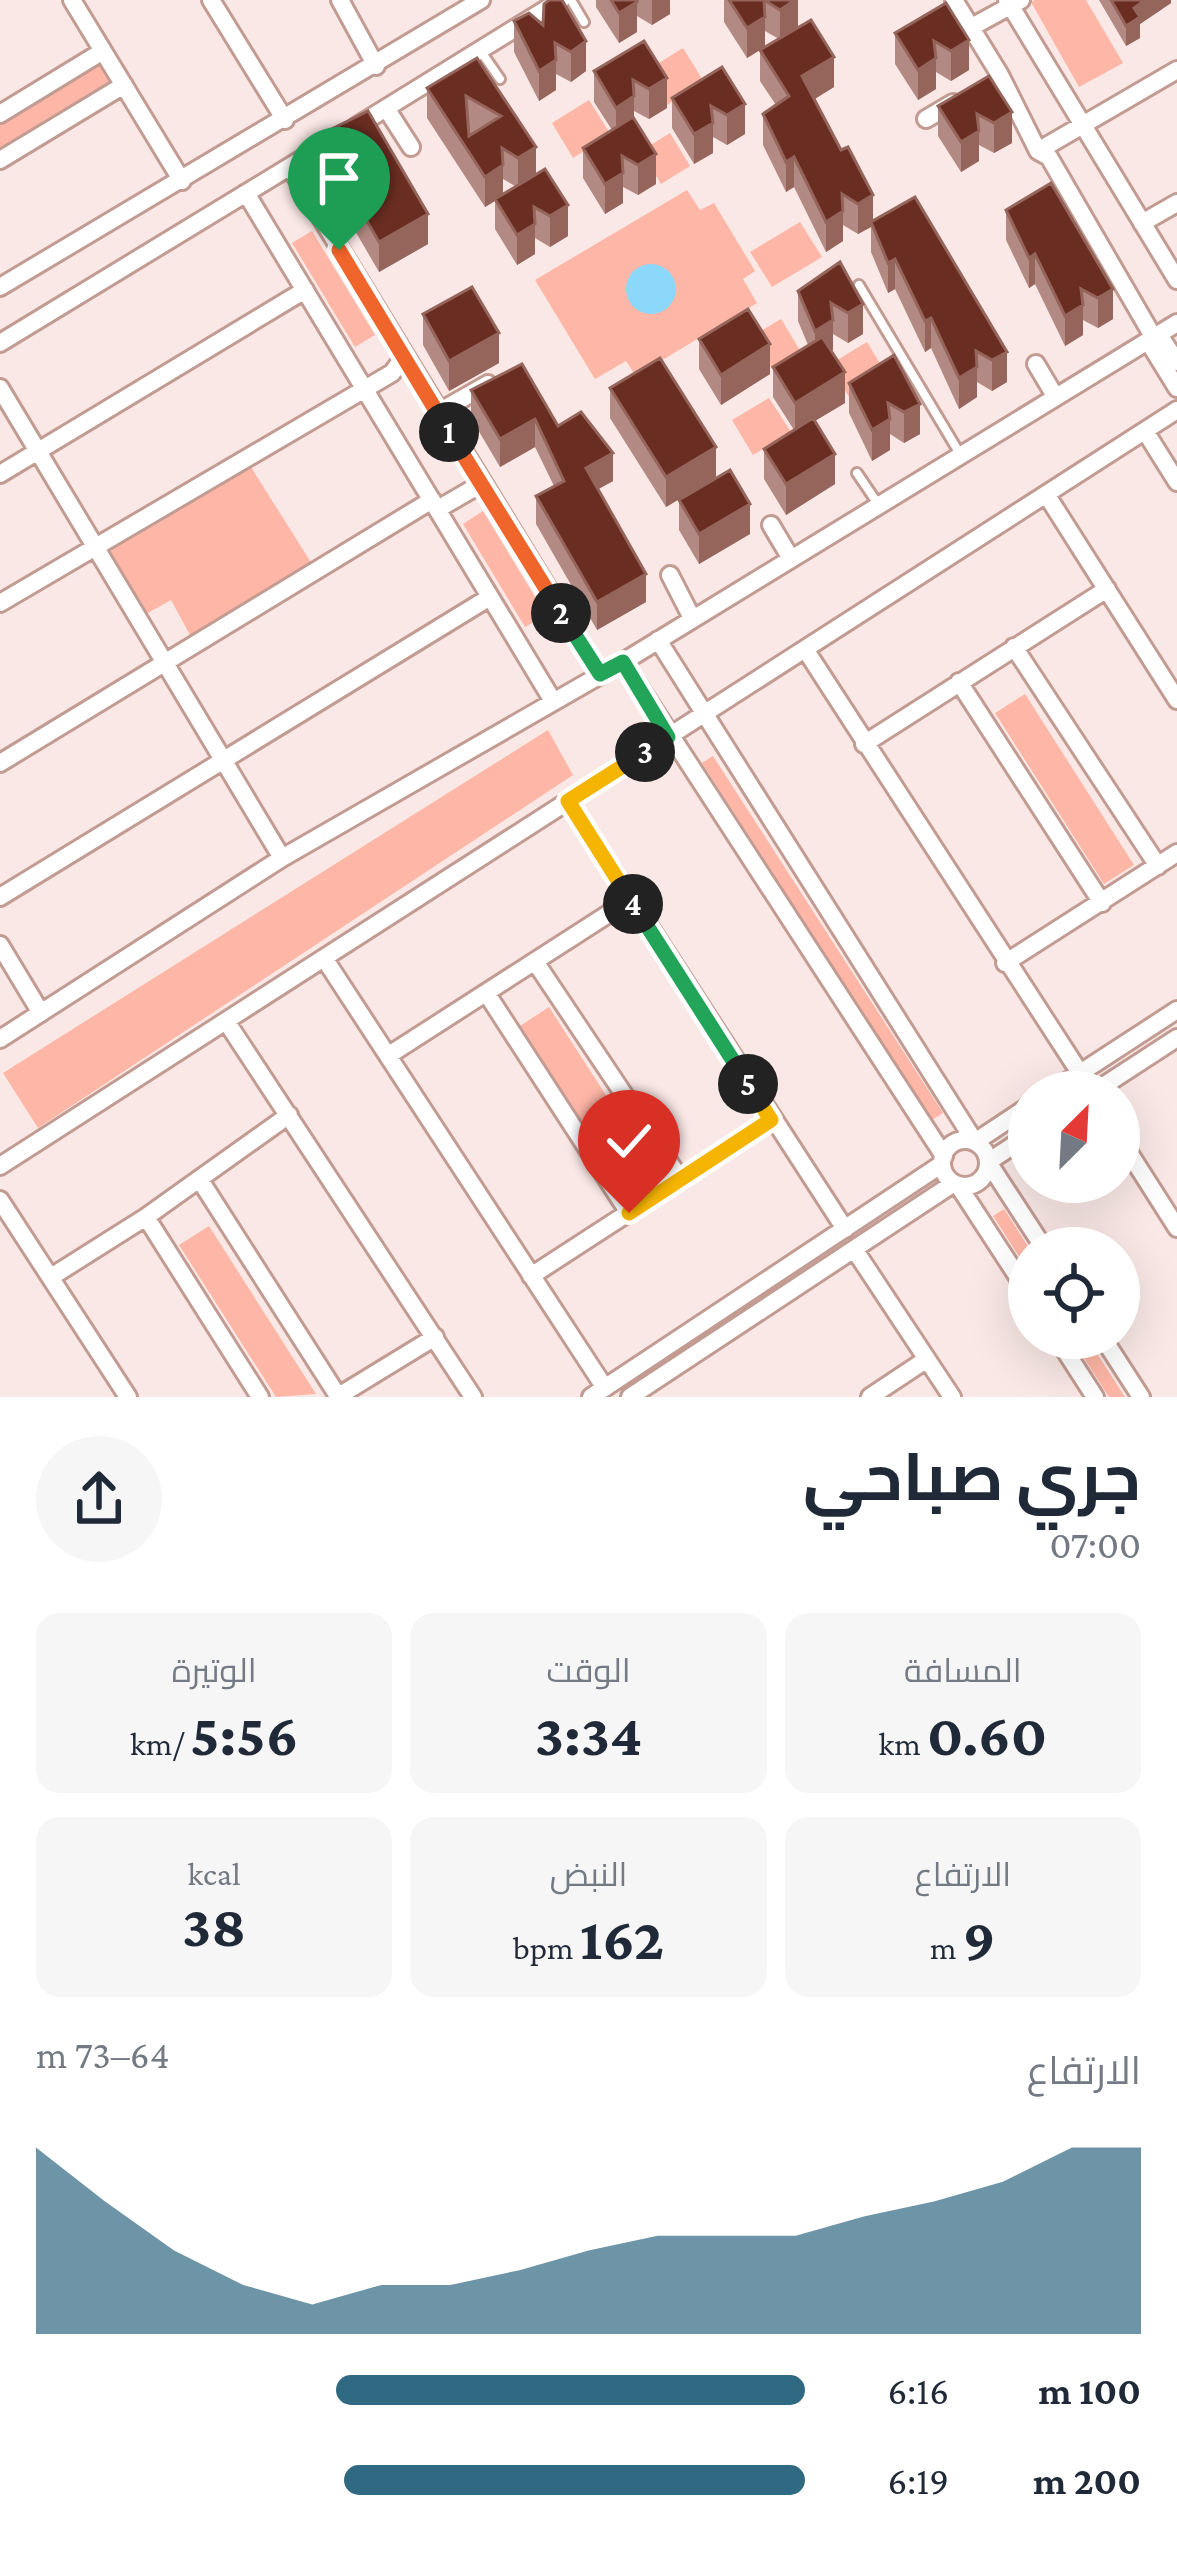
<!DOCTYPE html>
<html lang="ar">
<head>
<meta charset="utf-8">
<style>
	body { margin:0; font-family:"Crimson Pro",Cairo,serif; background:#f6f6f7; color:#1f2937; direction:rtl; height:100vh; display:flex; flex-direction:column; font-size:45px; white-space:nowrap }
	* { box-sizing:border-box; margin:0 }
	p { font-size:39px; color:#747a83 }
	.icon { flex:none; width:66px; height:66px; fill:none; stroke:currentColor; stroke-width:2; stroke-linecap:round; stroke-linejoin:round }
	.map { position:relative; height:1397px; overflow:hidden; direction:ltr }
	.panel { display:flex; flex-direction:column; background:#fff; flex:1 }
	.panel>* { flex:none }
	.needle { width:78px; rotate:24deg }
	.tools { position:absolute; left:1008px; top:1071px; display:grid; gap:24px }
	.tools a { display:grid; place-items:center; width:132px; height:132px; border-radius:50%; background:#fff; box-shadow:0 12px 48px #0002; font-size:60px }
	.pin { position:absolute; display:grid; place-items:center; width:102px; height:102px; color:#fff; margin:-123px -51px; border-radius:50% 50% 50% 0; rotate:-45deg; box-shadow:0 0 12px #0007 }
	.pin .icon { rotate:45deg }
	.km { position:absolute; width:60px; height:60px; margin:-30px; border-radius:50%; background:#222; color:#fff; font-size:33px; line-height:60px; text-align:center }
	.round { display:grid; place-items:center; flex:none; width:126px; height:126px; border-radius:63px; background:#f6f6f7 }
	.summary { display:flex; align-items:center; justify-content:space-between; height:204px; padding:0 36px }
	h1 { font-size:66px; font-weight:700; line-height:90px }
	.figures { display:grid; grid-template-columns:repeat(3,1fr); gap:18px; height:204px; padding:12px 36px }
	.figures div { display:grid; align-content:center; border-radius:24px; background:#f6f6f7; text-align:center }
	.figures b { font-size:60px; font-weight:700 }
	.figures small { font-size:33px; font-weight:400 }
	.figures p { font-size:33px }
	.chart { height:336px; padding:24px 36px }
	.chart p { display:flex; justify-content:space-between }
	.chart svg { width:100%; height:216px; margin-top:12px; fill:#306982; opacity:.7 }
	ul { padding:0 36px; list-style:none; font-size:39px }
	li { display:grid; grid-template-columns:192px 144px 1fr; align-items:center; height:90px }
	li i { height:30px; border-radius:15px; background:#306982 }
	.map>svg:first-child { display:block }
	.green { fill:#feb6a6 }
	.water { fill:#8cd8fb }
	.lines { fill:none; stroke-linecap:round; stroke-linejoin:round }
	.lane-casing { stroke:#c29c93; stroke-width:14 }
	.street-casing { stroke:#c29c93; stroke-width:22 }
	.lane { stroke:#fff; stroke-width:8 }
	.street { stroke:#fff; stroke-width:16 }
	.wall { fill:#b28a83; fill-rule:evenodd }
	.shaded-wall { fill:#95655c }
	.building { fill:#6a2d21; stroke:#95655c; stroke-width:3; fill-rule:evenodd }
	.split-1-casing { stroke:#fff; stroke-width:24 }
	.split-2-casing { stroke:#fff; stroke-width:24 }
	.split-3-casing { stroke:#fff; stroke-width:24 }
	.split-4-casing { stroke:#fff; stroke-width:24 }
	.split-5-casing { stroke:#fff; stroke-width:24 }
	.split-6-casing { stroke:#fff; stroke-width:24 }
	.split-1 { stroke:#f0652b; stroke-width:15 }
	.split-2 { stroke:#f0652b; stroke-width:15 }
	.split-3 { stroke:#22a559; stroke-width:15 }
	.split-4 { stroke:#f5b400; stroke-width:15 }
	.split-5 { stroke:#22a559; stroke-width:15 }
	.split-6 { stroke:#f5b400; stroke-width:15 }
</style>
</head>
<body>
<div class="map">
<svg width="1177" height="1397" viewBox="0 0 1177 1397">
	<rect width="100%" height="100%" fill="#f9e8e5"/>
	<path class="green" d="M1035,0H1086L1123,63L1079,87L1031,2Z
		M683,48L704,82L667,105L646,71Z
		M102,62L114,81L0,150V124Z
		M589,100L611,135L573,158L552,123Z
		M670,133L690,166L661,184L641,151Z
		M687,190L700,210L714,203L755,271L743,279L757,303L636,376L626,361L595,379L535,280Z
		M800,222L822,257L772,287L750,252Z
		M312,231L375,335L355,347L292,243Z
		M781,319L801,352L772,369L752,336Z
		M867,342L888,377L851,400L829,365Z
		M769,398L791,432L753,455L732,420Z
		M249,464L312,564L190,635L171,600L146,614L107,545Z
		M483,511L546,615L525,627L463,524Z
		M1025,694L1134,865L1104,884L995,713Z
		M548,730L573,775L38,1128L3,1073Z
		M713,756L943,1113L932,1120L702,763Z
		M549,1007L660,1179L631,1197L520,1026Z
		M1004,1209L1029,1248V1272L993,1216Z
		M209,1226L316,1394L276,1397L179,1245Z
		M1071,1338H1087L1125,1397H1109Z"/>
	<path class="water" d="M626 289a25 25 0 1 1 50 0a25 25 0 1 1-50 0Z"/>
	<g class="lines">
		<g class="lane-casing">
			<path id="lane" d="M571,0L584,22
				M482,53L500,79
				M859,285L960,454
				M857,473L878,504"/>
		</g>
		<g class="street-casing">
			<path id="street" d="M72,0L182,181
				M211,0L285,120
				M340,0L376,66
				M954,0L1000,75L1038,151L1049,157L1154,338
				M1007,0L1177,280
				M968,29L1021,0
				M386,108L411,147
				M0,114L103,51
				M926,119L953,103
				M357,126L561,0
				M1038,151L1177,70
				M0,160L124,85
				M290,167L600,674
				M246,193L553,701
				M1142,223L1177,203
				M0,287L481,0
				M1159,335L1177,362
				M1148,341L1177,388
				M0,343L335,139
				M1036,364L1055,396
				M0,388L282,858
				M437,413L488,384
				M1145,431L1177,482
				M0,474L305,290
				M1046,494L1177,700
				M438,509L481,484
				M771,525L790,557
				M670,575L691,616
				M0,603L392,373L404,357
				M658,640L975,1142L1029,1106
				M1014,647L1158,866
				M805,649L1080,1073
				M623,662L944,1156
				M959,682L1102,903
				M864,744L1107,589
				M0,763L432,500
				M568,801L845,1229
				M0,897L490,597
				M0,945L41,1013
				M324,958L605,1388
				M536,963L681,1180
				M1005,963L1177,853
				M487,994L629,1213
				M226,1021L473,1397
				M0,1039L282,858L623,662L1177,323
				M389,1055L630,900
				M1051,1092L1177,1010
				M1094,1092L1177,1038
				M1029,1135L988,1162L1044,1248
				M1119,1137L1177,1228
				M942 1163a23 23 0 1 1 46 0a23 23 0 1 1-46 0Z
				M0,1166L1177,410
				M200,1180L338,1396
				M958,1185L1029,1294
				M0,1200L128,1397
				M146,1217L260,1397
				M854,1249L952,1397
				M531,1276L771,1120
				M51,1277L146,1217L289,1115
				M1057,1338L1095,1397
				M1103,1338L1141,1397
				M337,1397L435,1337
				M591,1397L942,1164
				M630,1397L954,1183
				M870,1397L927,1359"/>
		</g>
		<use href="#lane" class="lane"/>
		<use href="#street" class="street"/>
	</g>
	<path class="wall" d="M596,0H670V14L652,25L637,16V32L619,43L596,7Z
		M724,0H798V28L834,87L814,99L873,221L915,197L1007,382L992,391L977,382V397L959,409L931,348L925,352L895,289L888,293L871,252V227L858,234L843,225V241L826,252L794,187L786,192L763,145V114L776,105L760,81V50L779,39L765,31V47L747,58L724,22Z
		M1099,0H1171V3L1140,24V38L1126,46Z
		M946,3L969,70L951,81L936,72V89L918,100L895,64V33Z
		M544,4L586,71L571,82L556,74V90L539,101L514,52V21L543,25Z
		M644,41L667,108L649,119L634,111V119L656,184L638,195L623,187V203L605,214L583,178V148L612,130L594,102V71Z
		M477,58L568,236L550,247L535,238V254L517,265L495,229V201L485,207L427,118V88ZM503,179L515,186L503,194Z
		M722,67L745,134L727,145L713,137V153L694,164L672,128V98Z
		M989,76L1012,143L994,153L979,145V161L961,172L938,136V106Z
		M318,136L428,244L379,272L318,167Z
		M1051,183L1113,319L1098,328L1083,320V335L1065,346L1035,284L1029,288L1006,240V210Z
		M840,262L863,334L848,343L833,334L831,351L845,403L814,421L835,484L786,515L764,479V449L794,430L773,397V367L808,345L798,321V291Z
		M423,314L499,363L449,391L423,345Z
		M699,339L770,374L721,405L699,369Z
		M894,355L920,434L904,443L890,434V450L872,461L849,413V383Z
		M610,388L716,477L666,507L610,418Z
		M471,390L558,426L613,481L598,489L646,602L597,630L536,524V496L554,486L535,447L500,467L471,418Z
		M679,500L750,534L699,564L679,530Z"/>
	<path class="shaded-wall" d="M652,0H670V14L652,25Z
		M795,0H798V29L780,40V10Z
		M1145,0H1171V3L1140,24V38L1126,46V26L1134,8Z
		M637,2V32L619,43V13Z
		M765,17V47L747,58V28Z
		M969,40V70L951,81V51Z
		M586,41V71L571,82V52Z
		M834,57V87L802,107V76Z
		M936,58V89L918,100V70Z
		M556,60V90L539,101V71Z
		M667,78V108L649,119V89Z
		M634,96V127L616,138V108Z
		M745,104V134L727,145V115Z
		M1012,112V143L994,153V123Z
		M713,123V153L694,164V134Z
		M979,131V161L961,172V142Z
		M536,147V177L518,188V158Z
		M656,154V184L638,195V165Z
		M794,157V187L786,192V162Z
		M503,165V196L485,207V177Z
		M623,173V203L605,214V184Z
		M873,195V226L871,222V227L858,234V204Z
		M568,205V236L550,247V216Z
		M843,211V241L826,252V222Z
		M428,214V244L379,272V242Z
		M535,224V254L517,265V235Z
		M1035,254V284L1029,288V258Z
		M895,259V289L888,293V263Z
		M1113,289V319L1098,328V298Z
		M863,304V334L848,343V313Z
		M1083,305V335L1065,346V316Z
		M931,318V348L925,352V321Z
		M833,320V350L815,361V331Z
		M499,333V363L449,391V361Z
		M770,344V374L721,405V375Z
		M1007,352V382L992,391V360Z
		M977,367V397L959,409V378Z
		M845,372V403L795,433V403Z
		M920,404V434L904,443V412Z
		M535,419V447L500,467V439Z
		M890,419V450L872,461V430Z
		M716,447V477L666,507V477Z
		M613,453V481L586,496V468Z
		M835,454V484L786,515V484Z
		M750,504V534L699,564V534Z
		M646,574V602L597,630V602Z"/>
	<path class="building" d="M549,0H562L586,41L571,52L555,43L556,60L539,71L514,21L529,13L543,25L544,4Z
		M611,0H637V2L619,13Z
		M729,0H795L780,10L764,0L765,17L747,28Z
		M1111,0H1145L1134,8L1140,17L1126,26Z
		M946,3L969,40L951,51L934,41L936,58L918,70L895,33Z
		M811,20L834,57L802,76L841,150L848,147L873,195L858,204L842,194L843,211L826,222L794,157L786,162L763,114L789,96L760,50Z
		M644,41L667,78L649,89L633,80L634,96L616,108L594,71Z
		M477,58L536,147L518,158L502,148L503,165L485,177L427,88ZM466,96L501,116L469,136Z
		M722,67L745,104L727,115L711,106L713,123L694,134L672,98Z
		M989,76L1012,112L994,123L977,114L979,131L961,142L938,106Z
		M368,111L428,214L379,242L318,136Z
		M633,117L656,154L638,165L622,156L623,173L605,184L583,148Z
		M545,169L568,205L550,216L534,207L535,224L517,235L495,199Z
		M1051,183L1113,289L1098,298L1081,289L1083,305L1065,316L1035,254L1029,258L1006,210Z
		M915,197L1007,352L992,360L976,351L977,367L959,378L931,318L925,321L895,259L888,263L871,222Z
		M840,262L863,304L848,313L831,303L833,320L815,331L798,291Z
		M472,287L499,333L449,361L423,314Z
		M748,309L770,344L721,375L699,339Z
		M822,337L845,372L795,403L773,367Z
		M894,355L920,404L904,412L888,403L890,419L872,430L849,383Z
		M660,358L716,447L666,477L610,388Z
		M522,364L558,426L581,412L613,453L586,468L646,574L597,602L536,496L564,481L535,419L500,439L471,390Z
		M813,418L835,454L786,484L764,449Z
		M730,470L750,504L699,534L679,500Z"/>
	<g class="lines">
		<g class="split-1-casing">
			<path id="split-1" d="M339,250L449,432"/>
		</g>
		<g class="split-2-casing">
			<path id="split-2" d="M449,432L561,613"/>
		</g>
		<g class="split-3-casing">
			<path id="split-3" d="M561,613L600,674L623,662L668,737L645,752"/>
		</g>
		<g class="split-4-casing">
			<path id="split-4" d="M633,904L568,801L645,752"/>
		</g>
		<g class="split-5-casing">
			<path id="split-5" d="M633,904L748,1084"/>
		</g>
		<g class="split-6-casing">
			<path id="split-6" d="M629,1213L771,1120L748,1084"/>
		</g>
		<use href="#split-1" class="split-1"/>
		<use href="#split-2" class="split-2"/>
		<use href="#split-3" class="split-3"/>
		<use href="#split-4" class="split-4"/>
		<use href="#split-5" class="split-5"/>
		<use href="#split-6" class="split-6"/>
	</g>
</svg>
<div class="tools">
<a><svg class="needle" viewBox="-14 -14 28 28"><path d="M0-13l5 13h-10z" fill="#e53935"/><path d="M0 13l5-13h-10z" fill="#747a83"/></svg></a>
<a><svg class="icon" aria-label="locate" viewBox="0 0 24 24"><circle cx="12" cy="12" r="6"/><path d="M12 2v4M12 18v4M2 12h4M18 12h4"/></svg></a>
</div>
<div class="pin" style="left:339px;top:250px;background:#1e9e55"><svg class="icon" aria-label="arrive" viewBox="0 0 24 24"><path d="M6 21V4h12l-3 4 3 4H6"/></svg></div>
<div class="pin" style="left:629px;top:1213px;background:#d93025"><svg class="icon" aria-label="check" viewBox="0 0 24 24"><path d="M5 12l5 5 9-10"/></svg></div>
<b class="km" style="left:449px;top:432px">1</b>
<b class="km" style="left:561px;top:613px">2</b>
<b class="km" style="left:645px;top:752px">3</b>
<b class="km" style="left:633px;top:904px">4</b>
<b class="km" style="left:748px;top:1084px">5</b>
</div>
<section class="panel">
<div class="summary"><div><h1>جري صباحي</h1><p>07:00</p></div><a class="round"><svg class="icon" aria-label="share" viewBox="0 0 24 24"><path d="M12 15V3M7 8l5-5 5 5M5 13v7h14v-7"/></svg></a></div>
<div class="figures">
<div><p>المسافة</p><b>0.60<small> km</small></b></div>
<div><p>الوقت</p><b>3:34</b></div>
<div><p>الوتيرة</p><b>5:56<small> /km</small></b></div>
</div>
<div class="figures">
<div><p>الارتفاع</p><b>9<small> m</small></b></div>
<div><p>النبض</p><b>162<small> bpm</small></b></div>
<div><p>kcal</p><b>38</b></div>
</div>
<div class="chart"><p><span>الارتفاع</span>64–73 m</p>
<svg viewBox="0 0 160 44" preserveAspectRatio="none"><path d="M0 44V6L10 17L20 27L30 34L40 38L50 34L60 34L70 31L80 27L90 24L100 24L110 24L120 20L130 17L140 13L150 6L160 6V44z"/></svg>
</div>
<ul>
<li><b>100 m</b>6:16<i style="width:61%"></i></li>
<li><b>200 m</b>6:19<i style="width:60%"></i></li>
</ul>
</section>
</body>
</html>
